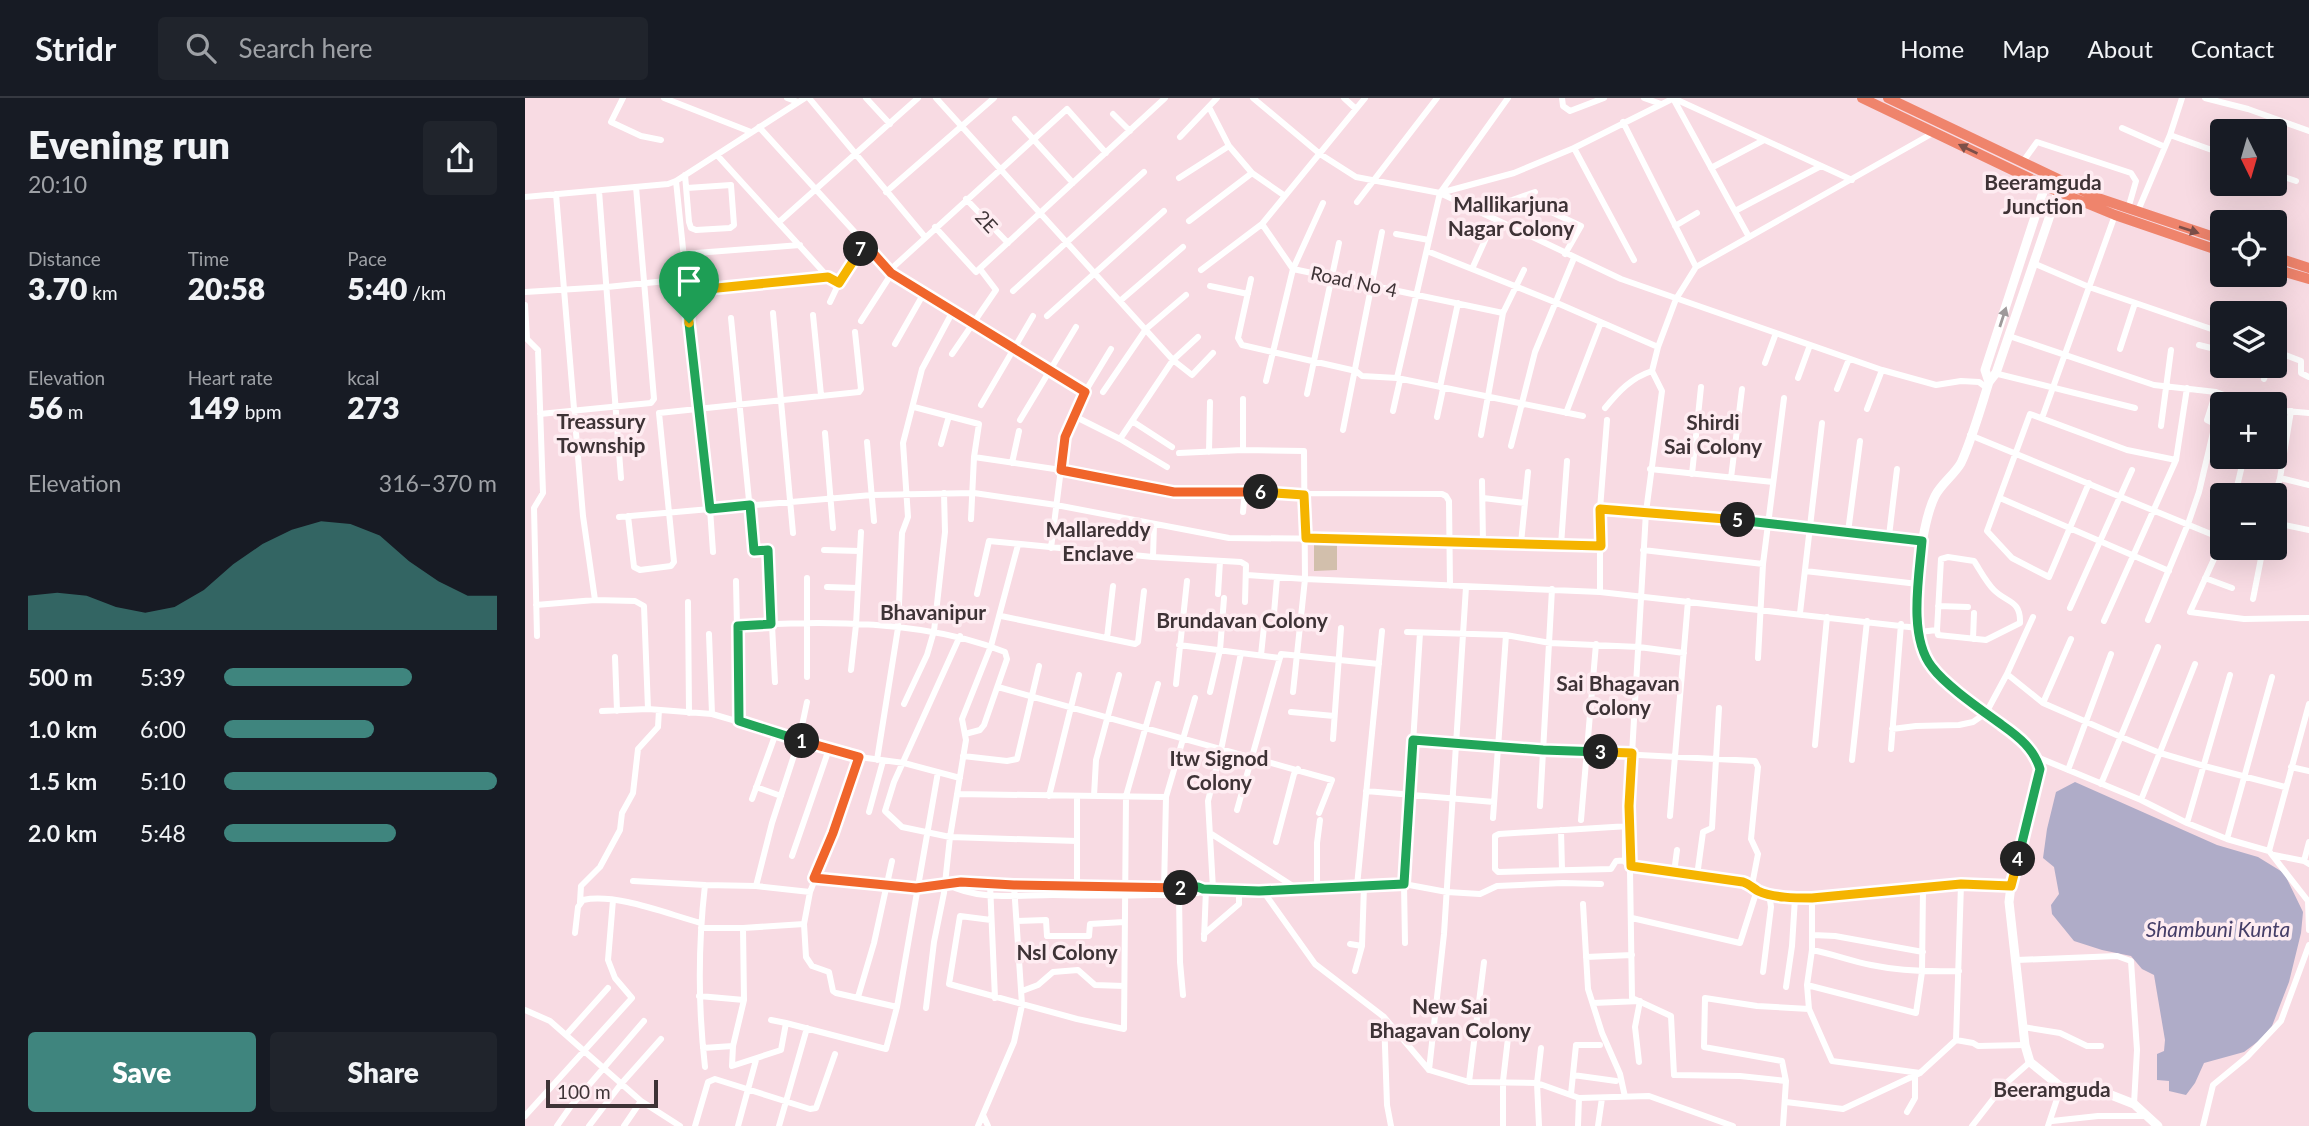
<!DOCTYPE html>
<html lang="en">
<head>
<meta charset="utf-8">
<style>
	body { margin:0; font-family:Lato,sans-serif; background:#20242c; color:#f1f3f6; height:100vh; display:flex; flex-direction:column; font-size:26px; white-space:nowrap }
	* { box-sizing:border-box; margin:0 }
	p { font-size:23px; color:#9ea1a6 }
	.icon { flex:none; width:38px; height:38px; fill:none; stroke:currentColor; stroke-width:2; stroke-linecap:round; stroke-linejoin:round }
	.map { position:relative; flex:1; overflow:hidden }
	.panel { display:flex; flex-direction:column; background:#171b24; width:525px }
	.panel>* { flex:none }
	.needle { width:46px; rotate:175deg }
	.buttons { position:absolute; left:1685px; top:21px; display:grid; gap:14px }
	.buttons a { display:grid; place-items:center; width:77px; height:77px; border-radius:7px; background:#171b24; box-shadow:0 7px 28px #0002; font-size:35px }
	.scale { position:absolute; left:21px; bottom:18px; width:112px; box-sizing:border-box; padding-left:7px; border:4px solid #3e3336; border-top:0; font-size:19px; line-height:24px; white-space:nowrap; color:#3e3336; -webkit-text-stroke:5px #feecf1; paint-order:stroke }
	.pin { position:absolute; display:grid; place-items:center; width:60px; height:60px; color:#fff; margin:-72px -30px; border-radius:50% 50% 50% 0; rotate:-45deg; box-shadow:0 0 7px #0007 }
	.pin .icon { rotate:45deg }
	.km { position:absolute; width:35px; height:35px; margin:-18px; border-radius:50%; background:#222; color:#fff; font-size:19px; line-height:35px; text-align:center }
	.round { display:grid; place-items:center; flex:none; width:74px; height:74px; border-radius:7px; background:#20242c }
	.summary { display:flex; align-items:center; justify-content:space-between; height:119px; padding:0 28px }
	h1 { font-size:38px; font-weight:800; line-height:52px }
	.stats { display:grid; grid-template-columns:repeat(3,1fr); gap:10px; height:119px; padding:7px 28px }
	.stats div { display:grid; align-content:center }
	.stats b { font-size:30px; font-weight:800 }
	.stats small { font-size:19px; font-weight:400 }
	.stats p { font-size:19px }
	.chart { height:196px; padding:14px 28px }
	.chart p { display:flex; justify-content:space-between }
	.chart svg { width:100%; height:126px; margin-top:7px; fill:#3f857e; opacity:.7 }
	.cta { display:flex; gap:14px; margin-top:auto; padding:14px 28px }
	.cta a { flex:1; height:80px; border-radius:7px; background:#3f857e; color:#fff; font-size:28px; font-weight:800; line-height:80px; text-align:center }
	.cta a+a { background:#20242c; color:#f1f3f6 }
	ul { padding:0 28px; list-style:none; font-size:23px }
	li { display:grid; grid-template-columns:112px 84px 1fr; align-items:center; height:52px }
	li i { height:18px; border-radius:9px; background:#3f857e }
	header { display:flex; align-items:center; gap:42px; box-sizing:border-box; height:98px; padding:0 35px; background:#171b24; border-bottom:2px solid #363941 }
	header strong { font-size:33px }
	nav { display:flex; gap:38px; margin-inline-start:auto; font-size:24px }
	.search { width:490px; height:63px; background:#20242c; display:flex; align-items:center; gap:18px; box-sizing:border-box; padding:0 24px; border-radius:7px; color:#9ea1a6; font-size:26px }
	main { display:flex; flex:1; min-height:0 }
	.map>svg:first-child { display:block }
	.green { fill:#d2bfac }
	.water { fill:#afacc8 }
	.lines { fill:none; stroke-linecap:round; stroke-linejoin:round }
	.minor { stroke:#fff; stroke-width:6 }
	.secondary { stroke:#fff; stroke-width:9 }
	.trunk { stroke:#ef846c; stroke-width:10 }
	.oneway { fill:#7c4f49 }
	.oneway2 { fill:#9e999a }
	.split-1-casing { stroke:#fff; stroke-width:14 }
	.split-2-casing { stroke:#fff; stroke-width:14 }
	.split-3-casing { stroke:#fff; stroke-width:14 }
	.split-4-casing { stroke:#fff; stroke-width:14 }
	.split-5-casing { stroke:#fff; stroke-width:14 }
	.split-6-casing { stroke:#fff; stroke-width:14 }
	.split-7-casing { stroke:#fff; stroke-width:14 }
	.split-8-casing { stroke:#fff; stroke-width:14 }
	.split-1 { stroke:#22a559; stroke-width:9 }
	.split-2 { stroke:#f0652b; stroke-width:9 }
	.split-3 { stroke:#22a559; stroke-width:9 }
	.split-4 { stroke:#f5b400; stroke-width:9 }
	.split-5 { stroke:#22a559; stroke-width:9 }
	.split-6 { stroke:#f5b400; stroke-width:9 }
	.split-7 { stroke:#f0652b; stroke-width:9 }
	.split-8 { stroke:#f5b400; stroke-width:9 }
	.labels { text-anchor:middle; dominant-baseline:central; stroke-width:7; stroke-linejoin:round; paint-order:stroke }
	.street-label { font-size:19px; fill:#3e3336; stroke:#feecf1 }
	.neighbourhood-label { font-size:21px; font-weight:bold; fill:#3e3336; stroke:#feecf1 }
	.water-label { font-size:21px; font-style:italic; fill:#453e68; stroke:#feecf1 }
</style>
</head>
<body>
<header>
<strong>Stridr</strong>
<div class="search"><svg class="icon" aria-label="search" viewBox="0 0 24 24"><circle cx="10" cy="10" r="6"/><path d="M15 15l6 6"/></svg>Search here</div>
<nav><a>Home</a><a>Map</a><a>About</a><a>Contact</a></nav>
</header>
<main>
<section class="panel">
<div class="summary"><div><h1>Evening run</h1><p>20:10</p></div><a class="round"><svg class="icon" aria-label="share" viewBox="0 0 24 24"><path d="M12 15V3M7 8l5-5 5 5M5 13v7h14v-7"/></svg></a></div>
<div class="stats">
<div><p>Distance</p><b>3.70<small> km</small></b></div>
<div><p>Time</p><b>20:58</b></div>
<div><p>Pace</p><b>5:40<small> /km</small></b></div>
</div>
<div class="stats">
<div><p>Elevation</p><b>56<small> m</small></b></div>
<div><p>Heart rate</p><b>149<small> bpm</small></b></div>
<div><p>kcal</p><b>273</b></div>
</div>
<div class="chart"><p><span>Elevation</span>316–370 m</p>
<svg viewBox="0 0 160 44" preserveAspectRatio="none"><path d="M0 44V32L10 31L20 32L30 36L40 38L50 36L60 30L70 21L80 14L90 9L100 6L110 7L120 11L130 20L140 27L150 32L160 32V44z"/></svg>
</div>
<ul>
<li><b>500 m</b>5:39<i style="width:69%"></i></li>
<li><b>1.0 km</b>6:00<i style="width:55%"></i></li>
<li><b>1.5 km</b>5:10<i style="width:100%"></i></li>
<li><b>2.0 km</b>5:48<i style="width:63%"></i></li>
</ul>
<div class="cta"><a>Save</a><a>Share</a></div>
</section>
<div class="map">
<svg width="1784" height="1028" viewBox="0 0 1784 1028">
	<rect width="100%" height="100%" fill="#f8dbe3"/>
	<path class="green" d="M789,445H812V472L789,473Z"/>
	<path class="water" d="M1550,684L1692,747L1733,759L1759,775L1778,814L1776,835L1764,884L1747,928L1735,942L1719,954L1679,965L1670,985L1661,997L1644,993V983L1632,982V956L1639,953L1640,942L1629,877L1617,871L1606,858L1577,852L1549,843L1527,816L1526,807L1534,796L1529,769L1518,760L1522,731L1531,694Z"/>
	<g class="lines">
		<path class="minor" d="M98,0L86,24L116,38L136,42
			M139,0L226,34
			M262,0L273,4
			M284,0L400,139
			M341,0L365,26
			M411,0L648,262L667,277L688,255
			M728,0L795,56L831,79L915,95L1096,181L1357,272L1411,287L1436,283L1454,284L1462,290
			M819,0L831,11
			M1037,0L1038,8L1045,13L1079,0
			M1119,0L1136,6
			M1148,0L1327,82
			M1680,0L1723,11L1784,33
			M1149,2L1224,139
			M684,9L704,48L727,75L760,98
			M588,16L605,33
			M490,21L548,85
			M1098,24L1171,169
			M234,29L367,175L560,294
			M1597,30L1640,49
			M1645,37L1698,56
			M655,39L692,0
			M1049,50L1109,162
			M1497,65L1512,44L1606,75L1611,83L1603,111
			M1186,70L1239,42
			M1750,76L1771,83
			M160,77L164,124L166,130L171,132L205,130L209,127L206,87L162,90
			M654,80L704,48
			M151,83L185,411L347,397L449,395L531,407L704,440L923,442L1076,448
			M74,93L96,380
			M361,94L469,0
			M915,95L989,75L1049,50L1149,0
			M0,99L143,86L151,83L280,0
			M441,101L483,145
			M832,104L912,0
			M1022,112L1056,128L1040,156
			M1210,113L1296,68
			M953,114L1010,94
			M1612,115L1645,37L1657,0
			M664,123L727,75
			M254,124L393,0
			M737,126L768,171L978,215
			M1150,128L1172,115
			M410,129L451,174L640,0
			M871,136L904,142
			M902,153L1032,205L1133,249
			M158,156L275,147
			M1508,165L1564,189L1698,235
			M947,171L961,140
			M365,172L542,11L581,55
			M676,172L737,126L840,0
			M726,181L713,240L717,247L831,273L837,278L872,280L1058,318
			M685,188L723,196
			M162,193L303,179L192,57
			M488,193L619,74
			M0,194L82,189L161,181
			M595,203L658,149
			M305,204L314,185L340,146
			M0,207L2,241L13,252L18,395L9,410L12,538
			M248,215L268,435
			M288,217L296,297
			M522,218L639,113
			M206,220L229,453L243,452L250,584
			M336,223L367,175
			M1484,238L1629,287L1691,294L1724,306
			M370,246L399,195
			M1674,247L1698,253
			M1595,251L1610,205
			M1750,253L1776,263V275L1784,279
			M427,256L471,192L455,171
			M1240,265L1251,235
			M1469,275L1610,310
			M872,280L915,95L983,0
			M1273,280L1285,247
			M1739,281L1744,268
			M741,283L768,171L798,105
			M915,289L933,205
			M1312,291L1324,261
			M578,294L621,231L661,197
			M782,296L814,145
			M718,301V352
			M456,307L508,218
			M389,309L454,326L449,359L446,421
			M1080,310C1094,293 1106,280 1127,273
			M1342,311L1357,272
			M1750,312L1784,315
			M868,313L875,282
			M1041,315L1076,224
			M15,316L126,305L129,301L111,89
			M549,318L595,341L642,369
			M912,319L918,291
			M1517,320L1590,117
			M495,322L551,229
			M607,323L647,349
			M1636,328L1646,252
			M818,332L857,134
			M300,335L308,430
			M956,337L978,215L999,172
			M1445,337L1698,441
			M595,341L648,262L673,239
			M342,344L349,423
			M416,346L424,318
			M986,348L1010,254L1049,160
			M684,354L685,304
			M654,355L718,352L779,353L780,481L768,594
			M449,359L536,372L649,394L917,396L921,398L924,403L925,488
			M487,365L494,333
			M1125,371L1248,384
			M1167,376L1176,289
			M1206,380L1217,291
			M1755,380L1784,387
			M957,383L958,444
			M1564,385L1524,479L1487,460L1462,433L1505,316L1602,352L1651,362L1662,290
			M1710,397L1719,359
			M1750,397L1755,380L1766,313
			M958,400L1000,405
			M1475,400L1644,473
			M1075,411L1243,425L1397,443
			M718,414L720,393
			M103,418L109,469L115,472L146,468L149,464L134,315L334,294L336,291L330,234
			M94,419L185,411L188,454
			M1750,425L1784,432
			M1323,434L1335,343
			M1364,438L1372,371
			M1698,441L1665,514L1719,521L1784,520
			M996,445L1003,374
			M1036,447L1042,363
			M526,450L540,339L560,294L586,251
			M1719,450L1737,457
			M299,452L335,453
			M1118,452L1238,466
			M628,459L629,426
			M1280,473L1393,486
			M722,477L780,481L1075,494L1393,530
			M282,480V579
			M1680,480L1707,490
			M211,483L214,623
			M302,489L333,490
			M1075,494V411L1082,322
			M452,496L464,443L628,459L716,464L721,467L720,504
			M693,496L695,463
			M1728,501L1738,450
			M70,502L110,503L119,508L123,611
			M163,504L164,615
			M11,507L70,502L58,418L31,96
			M1413,508L1443,509
			M1545,510L1607,372
			M749,515L752,480
			M1275,515L1297,325
			M476,518L610,546L613,544L619,493
			M1508,519L1482,576L1518,605L1596,639L1635,655L1679,668L1760,689
			M1623,522L1663,426L1674,394L1690,326L1682,322L1691,294
			M1579,523L1651,362
			M213,528C296,522 402,522 480,554L482,561L459,627L455,632L440,636
			M882,534L981,537L1025,545L1114,549L1159,555
			M1394,534L1412,532L1413,537L1461,542L1495,525C1496,502 1482,505 1469,492C1461,484 1455,472 1449,463L1423,459L1416,461L1412,532
			M184,536L187,616
			M435,538L369,684L360,713L377,729L425,739L552,743
			M582,540L588,488
			M1448,541L1449,515
			M654,547L755,560
			M736,557L740,519
			M90,559L92,613
			M1233,560L1238,466L1259,300
			M326,572L331,527L336,434
			M651,586L662,483
			M473,589L807,682L794,715
			M685,594L695,552L699,500
			M1518,605L1546,541
			M379,606L402,557L409,533L420,434L419,395
			M77,613L123,611L187,616L334,659L379,665L435,680
			M766,614L809,618
			M1367,631L1391,628L1434,627L1448,624L1461,615L1482,576
			M808,641L816,530
			M888,642L1018,652L1230,663L1233,669L1226,741L1233,756L1227,787
			M1290,647L1302,519
			M1366,651L1376,526
			M438,658L482,663L492,661L514,568
			M334,659L308,735L285,794L279,826L281,859L287,868L304,874L308,893L311,895L372,909
			M1512,659L1616,702L1662,725L1702,741L1744,753L1783,803L1784,832
			M352,662L373,530L377,435L383,419L378,345L397,271L428,213
			M1327,662L1342,523
			M1766,669L1784,673
			M1543,672L1586,556
			M1576,686L1633,549
			M231,689L256,698
			M841,693L969,704
			M432,696L641,699
			M524,698L554,577
			M569,698L571,662L594,577
			M227,701L251,635
			M1616,702L1670,566
			M1015,708L1027,491
			M712,712L756,556L854,566
			M344,714L358,663
			M1145,718L1163,503
			M968,720L981,537
			M1056,722L1071,546
			M1662,725L1705,577
			M1104,728L974,736L970,738V771L973,774L1086,771L1091,763L1105,762
			M1036,732L1037,772
			M685,735L771,790
			M1702,741L1747,579
			M751,744L769,676L773,671
			M1744,753L1784,606
			M1749,757L1779,763L1784,766
			M267,758L304,651
			M1779,763L1784,744
			M1100,764V728
			M1106,768L1218,784L1232,792L1270,800L1436,786L1486,788
			M1149,775L1152,752
			M1172,778L1178,734L1187,730L1194,610
			M289,780L391,791L436,784L489,787L672,789L678,791L734,793L879,786L922,794L955,796L972,788L1038,785L1076,786
			M108,783L180,787
			M422,786C453,803 493,797 528,797C576,798 625,798 673,795L678,791
			M465,786L470,900
			M231,788L247,725L274,642L282,604
			M832,788L857,533
			M792,789V745L795,722
			M688,791L683,703L696,652L716,555
			M552,792V698
			M639,792L641,699L670,600
			M735,793H738L790,866L859,919L904,972L944,984L1012,985L1054,1000L1124,998L1208,1028
			M654,796L655,864L658,897
			M1287,800V852L1282,887L1284,911L1307,963L1395,975
			M55,804L56,788L75,769L95,732L97,715L108,695L113,651L133,629L134,612
			M1058,806L1063,891L1077,935L1095,976L1100,999
			M1107,820L1215,845L1232,792
			M466,822L435,818L424,886L552,921L599,931L601,698L633,586
			M492,823L521,822L522,838H564L565,826L599,824
			M176,830H218L219,902L208,948L178,950
			M218,830L279,826
			M50,835L53,809L58,802C92,795 142,816 176,825
			M679,836L714,806V791
			M1288,837L1310,838L1398,854
			M679,841L681,791
			M880,845L879,786L895,535
			M825,846L837,848
			M1287,852C1308,856 1326,863 1346,867C1375,873 1405,874 1434,873
			M1061,859L1107,857
			M1492,862L1592,858L1606,863L1612,952L1609,1006
			M830,873L837,848L839,788
			M1238,874L1246,809L1244,795
			M1282,887L1391,915L1397,874L1398,791
			M1261,889L1267,848L1270,800
			M497,893L513,887L528,874L553,872L570,887L599,888
			M174,898L219,902
			M333,899L349,845L367,763
			M1068,905L1115,903L1110,929L1114,964
			M401,910L409,844L419,795L425,739L441,642L437,621L466,548L493,447
			M0,912L25,923L116,1003L155,1028
			M859,919L862,1007L866,1028
			M246,922L261,925
			M1498,929L1535,935L1562,948H1576
			M41,937L83,890
			M1431,942L1436,786
			M208,948L207,968L256,952L261,925L361,951L372,909L413,674
			M180,969C173,908 173,848 180,787L231,788L285,794
			M904,972L919,836L941,489
			M1048,977L1091,983
			M1261,983L1215,978L1149,977L1146,918L1107,900L1104,708L1121,414L1137,293L1127,273L1133,249L1151,201L1171,169L1408,35
			M944,984L959,864
			M1046,996L1051,947H1075
			M1261,1004L1318,1011L1395,975L1431,942L1448,945L1453,948L1500,947
			M1382,1014L1390,1000V977
			M458,1017L463,1028
			M0,1018L107,900L90,880L83,862L88,802
			M1527,1023L1573,1018H1621
			M32,1028L46,1008L119,923
			M64,1028L96,986L136,941
			M99,1028L116,1003
			M170,1028L183,984L190,981L285,1011L291,1010L310,956
			M213,1028L231,962
			M254,1028L282,930
			M453,1028L489,944L497,907L489,787
			M978,1028V983L983,940
			M1014,1028L1012,985L1016,950
			M1053,1028L1054,1000
			M1073,1028L1077,1000
			M1258,1028L1261,983L1257,963L1179,949L1180,900L1232,908L1284,911
			M1447,1028L1479,987L1505,964
			M1523,1028L1536,989
			M1678,1028L1688,987L1722,959L1756,923L1784,847"/>
		<path class="secondary" d="M1533,94L1471,275L1464,284C1456,309 1447,341 1436,365C1429,377 1416,386 1410,398C1394,430 1385,524 1399,556C1407,573 1422,583 1436,595C1460,616 1507,639 1515,671L1486,788L1484,804L1500,947L1505,964L1536,989L1581,995L1609,1006L1633,1028
			M1464,284L1460,272L1520,88"/>
		<path class="trunk" d="M1337,0L1527,91L1590,117L1698,154
			M1363,0L1573,100L1698,142
			M1750,159L1784,170
			M1750,171L1784,181"/>
	</g>
	<defs><path id="oneway-solid" d="M-6-.8H1V-3.2L6.5 0L1 3.2V.8H-6Z" transform="scale(1.75)"/></defs>
	<g class="oneway">
		<use href="#oneway-solid" transform="translate(1443 51) rotate(-154)"/>
		<use href="#oneway-solid" transform="translate(1664 132) rotate(18)"/>
	</g>
	<use class="oneway2" href="#oneway-solid" transform="translate(1478 219) rotate(-72)"/>
	<g class="lines">
		<g class="split-1-casing">
			<path id="split-1" d="M164,225L185,411L225,407L229,453L243,452L246,526L213,528L214,623L277,643"/>
		</g>
		<g class="split-2-casing">
			<path id="split-2" d="M277,643L334,659L308,735L289,780L391,790L436,784L489,787L656,790"/>
		</g>
		<g class="split-3-casing">
			<path id="split-3" d="M656,790L673,789L678,791L734,793L879,786L888,642L1018,652L1076,654"/>
		</g>
		<g class="split-4-casing">
			<path id="split-4" d="M1076,654L1107,655L1104,708L1106,768L1218,784C1224,786 1228,790 1233,793C1248,800 1271,800 1287,800L1436,786L1486,788L1493,761"/>
		</g>
		<g class="split-5-casing">
			<path id="split-5" d="M1213,422L1397,443C1394,479 1383,539 1407,569C1421,588 1458,613 1477,627C1494,639 1509,651 1515,671L1493,761"/>
		</g>
		<g class="split-6-casing">
			<path id="split-6" d="M736,394L779,397L781,440L1076,448L1075,411L1213,422"/>
		</g>
		<g class="split-7-casing">
			<path id="split-7" d="M336,151L340,146L366,175L560,294L540,339L536,372L649,394H736"/>
		</g>
		<g class="split-8-casing">
			<path id="split-8" d="M164,225L162,193L303,179L314,185L336,151"/>
		</g>
		<use href="#split-1" class="split-1"/>
		<use href="#split-2" class="split-2"/>
		<use href="#split-3" class="split-3"/>
		<use href="#split-4" class="split-4"/>
		<use href="#split-5" class="split-5"/>
		<use href="#split-6" class="split-6"/>
		<use href="#split-7" class="split-7"/>
		<use href="#split-8" class="split-8"/>
	</g>
	<g class="labels">
		<g class="street-label">
			<text transform="translate(462 123) rotate(47)">2E</text>
			<text transform="translate(829 183) rotate(12)">Road No 4</text>
		</g>
		<g class="neighbourhood-label">
			<text x="1518" y="83">Beeramguda<tspan x="1518" dy="24">Junction</tspan></text>
			<text x="986" y="105">Mallikarjuna<tspan x="986" dy="24">Nagar Colony</tspan></text>
			<text x="76" y="322">Treassury<tspan x="76" dy="24">Township</tspan></text>
			<text x="1188" y="323">Shirdi<tspan x="1188" dy="24">Sai Colony</tspan></text>
			<text x="573" y="430">Mallareddy<tspan x="573" dy="24">Enclave</tspan></text>
			<text x="408" y="513">Bhavanipur</text>
			<text x="717" y="521">Brundavan Colony</text>
			<text x="1093" y="584">Sai Bhagavan<tspan x="1093" dy="24">Colony</tspan></text>
			<text x="694" y="659">Itw Signod<tspan x="694" dy="24">Colony</tspan></text>
			<text x="542" y="853">Nsl Colony</text>
			<text x="925" y="907">New Sai<tspan x="925" dy="24">Bhagavan Colony</tspan></text>
			<text x="1527" y="990">Beeramguda</text>
		</g>
		<g class="water-label">
			<text x="1693" y="830">Shambuni Kunta</text>
		</g>
	</g>
</svg>
<div class="buttons">
<a><svg class="needle" viewBox="-14 -14 28 28"><path d="M0-13l5 13h-10z" fill="#e53935"/><path d="M0 13l5-13h-10z" fill="#9ea1a6"/></svg></a>
<a><svg class="icon" aria-label="locate" viewBox="0 0 24 24"><circle cx="12" cy="12" r="6"/><path d="M12 2v4M12 18v4M2 12h4M18 12h4"/></svg></a>
<a><svg class="icon" aria-label="layers" viewBox="0 0 24 24"><path d="M12 4l9 5-9 5-9-5zM3 14l9 5 9-5"/></svg></a>
<a>+</a>
<a>−</a>
</div>
<div class="scale">100 m</div>
<div class="pin" style="left:164px;top:225px;background:#1e9e55"><svg class="icon" aria-label="arrive" viewBox="0 0 24 24"><path d="M6 21V4h12l-3 4 3 4H6"/></svg></div>
<b class="km" style="left:277px;top:643px">1</b>
<b class="km" style="left:656px;top:790px">2</b>
<b class="km" style="left:1076px;top:654px">3</b>
<b class="km" style="left:1493px;top:761px">4</b>
<b class="km" style="left:1213px;top:422px">5</b>
<b class="km" style="left:736px;top:394px">6</b>
<b class="km" style="left:336px;top:151px">7</b>
</div>
</main>
</body>
</html>
